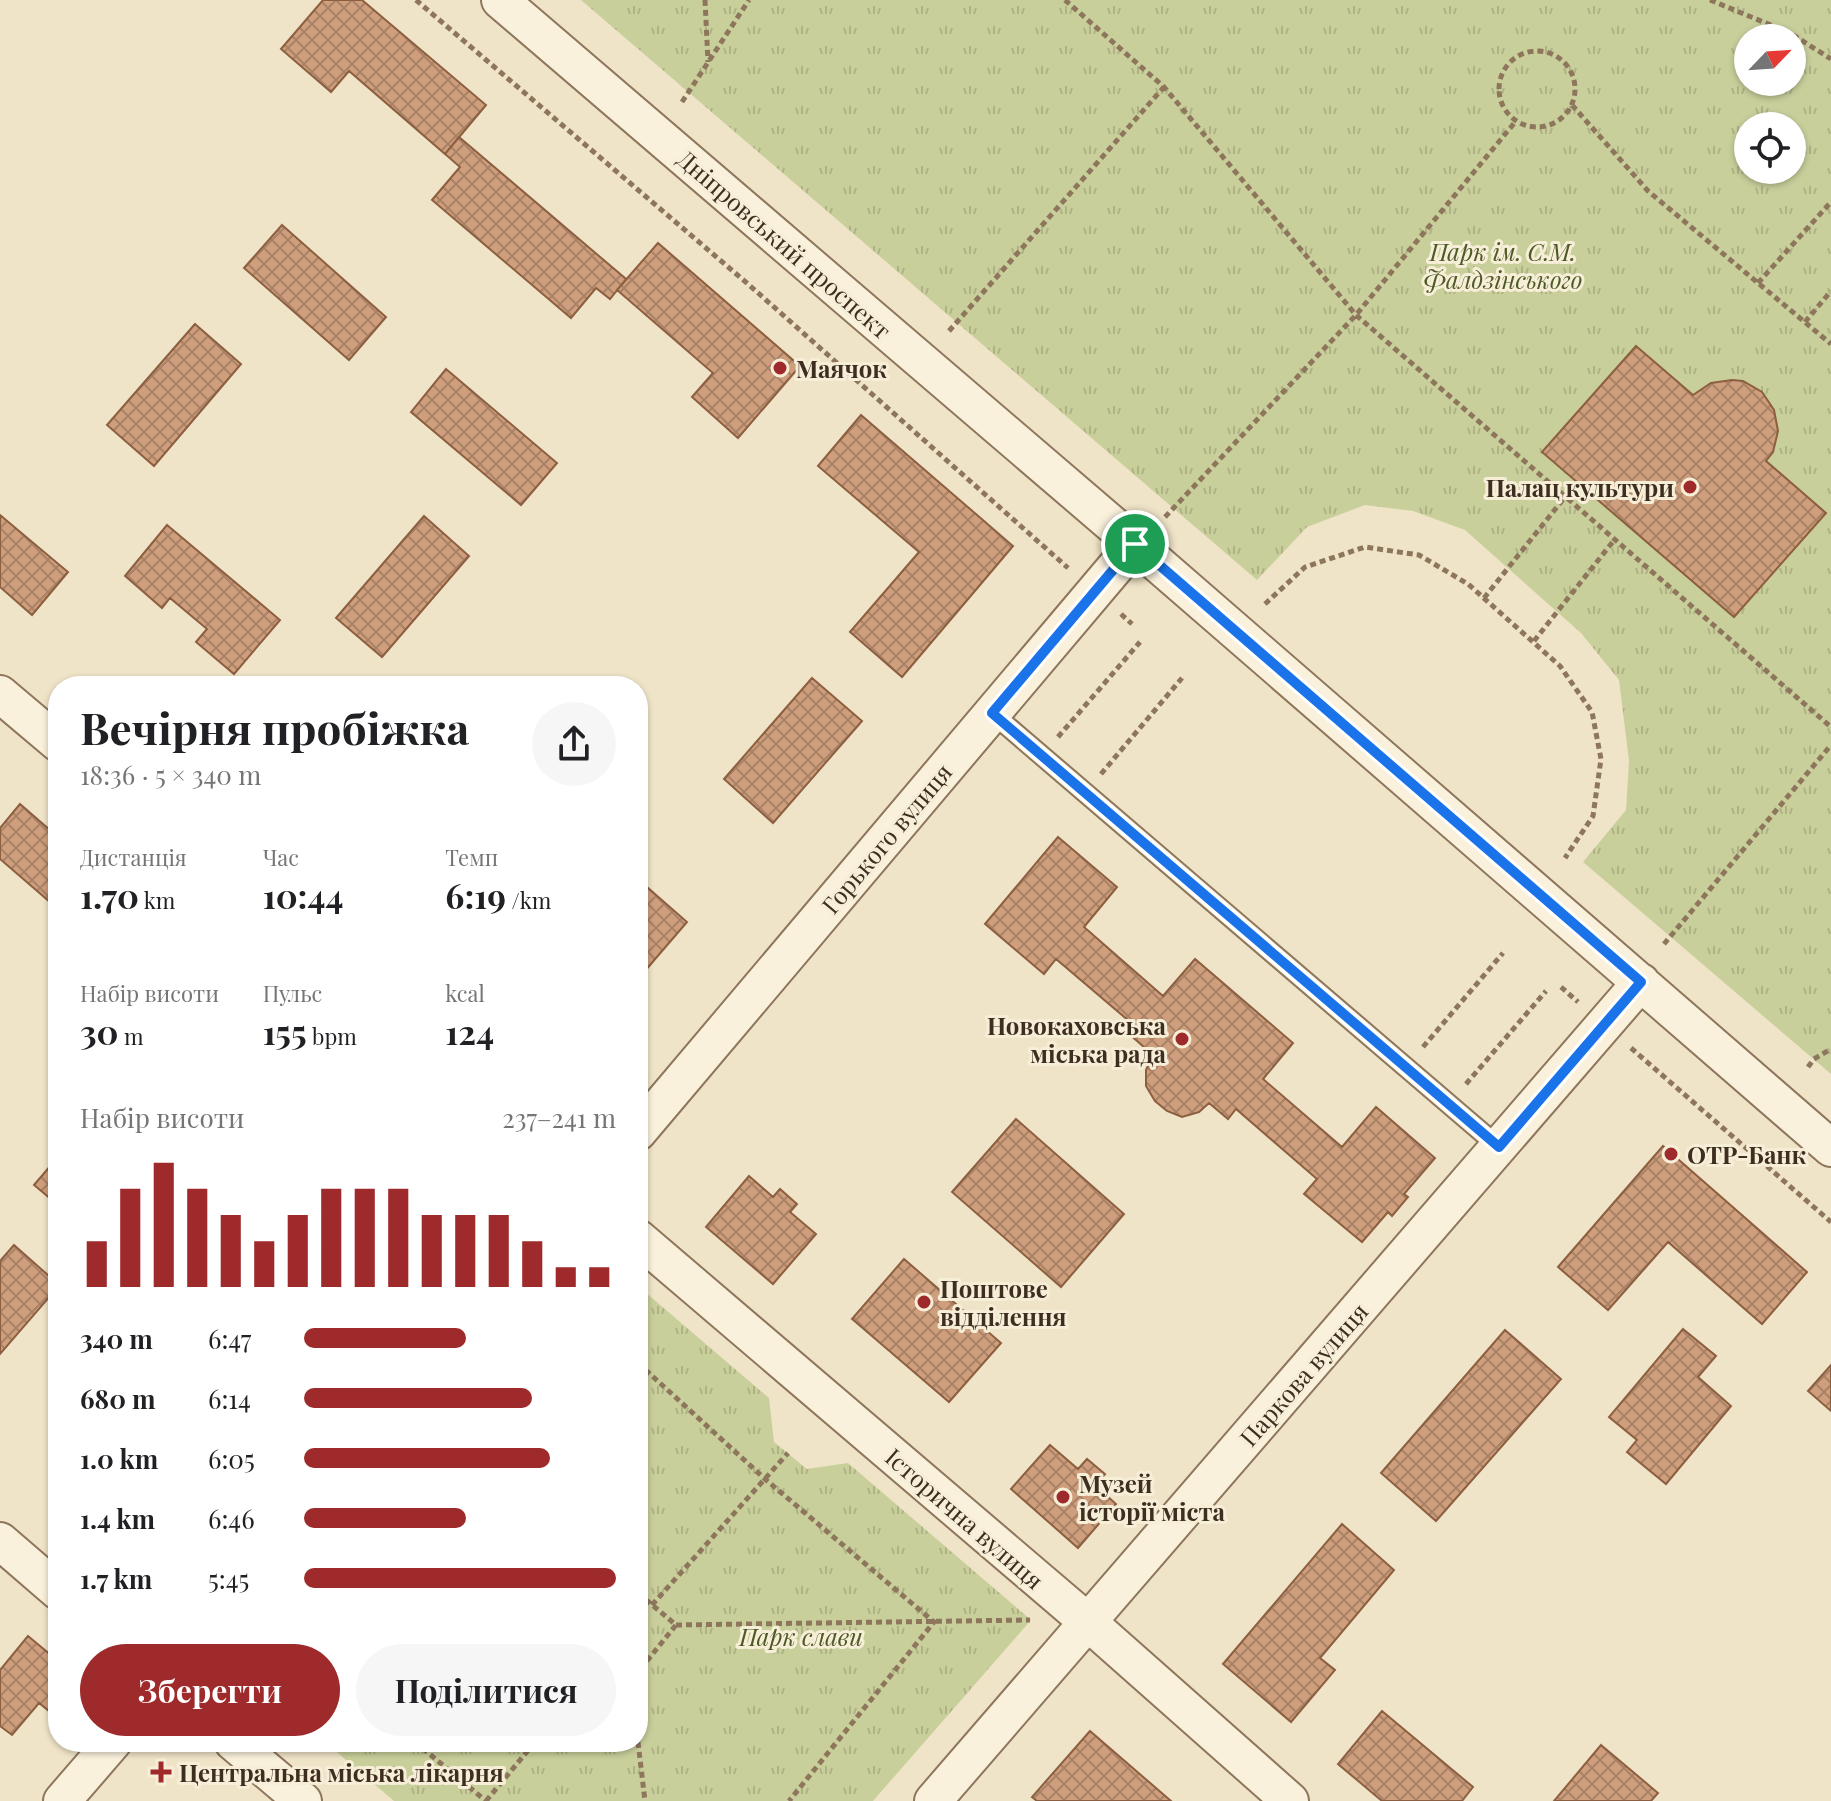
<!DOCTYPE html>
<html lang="uk">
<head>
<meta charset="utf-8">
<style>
	body { margin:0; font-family:"Playfair Display",serif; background:#f6f6f6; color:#202124; height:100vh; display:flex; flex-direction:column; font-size:30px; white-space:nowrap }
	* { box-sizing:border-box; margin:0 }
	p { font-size:26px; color:#757577 }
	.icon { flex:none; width:44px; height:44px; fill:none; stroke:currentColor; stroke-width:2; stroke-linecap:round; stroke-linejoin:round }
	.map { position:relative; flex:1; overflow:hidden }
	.panel { position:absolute; left:48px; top:676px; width:600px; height:1076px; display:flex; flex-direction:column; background:#fff; border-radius:32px; box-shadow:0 2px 6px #0004 }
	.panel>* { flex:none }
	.needle { width:52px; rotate:65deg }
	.buttons { position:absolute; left:1734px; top:24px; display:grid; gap:16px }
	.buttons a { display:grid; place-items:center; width:72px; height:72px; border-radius:50%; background:#fff; box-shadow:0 2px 6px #0004; font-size:40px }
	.pin { position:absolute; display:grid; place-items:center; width:68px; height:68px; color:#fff; margin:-34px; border:4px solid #fff; border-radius:50%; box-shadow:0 2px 8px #0007 }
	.round { display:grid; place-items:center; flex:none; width:84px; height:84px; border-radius:42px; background:#f6f6f6 }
	.overview { display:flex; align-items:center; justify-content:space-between; height:136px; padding:0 32px }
	h1 { font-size:44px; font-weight:700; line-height:60px }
	.metrics { display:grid; grid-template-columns:repeat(3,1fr); gap:12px; height:136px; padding:8px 32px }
	.metrics div { display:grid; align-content:center }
	.metrics b { font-size:34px; font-weight:700 }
	.metrics small { font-size:22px; font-weight:400 }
	.metrics p { font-size:22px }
	.chart { height:224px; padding:16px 32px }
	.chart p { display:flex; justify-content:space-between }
	.chart svg { width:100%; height:144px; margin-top:8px; stroke:#9e2a2b; stroke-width:6 }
	.action { display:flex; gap:16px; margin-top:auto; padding:16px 32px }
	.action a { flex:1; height:92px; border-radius:48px; background:#9e2a2b; color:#fff; font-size:32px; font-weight:700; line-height:92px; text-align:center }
	.action a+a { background:#f6f6f6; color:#202124 }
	ul { padding:0 32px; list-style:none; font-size:26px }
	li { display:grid; grid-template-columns:128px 96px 1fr; align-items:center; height:60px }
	li i { height:20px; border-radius:10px; background:#9e2a2b }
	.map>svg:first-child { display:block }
	.park { fill:url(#park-tufts); fill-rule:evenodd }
	.building { fill:url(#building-cross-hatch); stroke:#8d5f41; stroke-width:2 }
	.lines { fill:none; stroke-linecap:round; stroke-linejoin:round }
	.lane-casing { stroke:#8d765c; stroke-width:22 }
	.street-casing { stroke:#8d765c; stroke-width:40 }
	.path { stroke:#8d765c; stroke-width:5; stroke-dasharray:6 4; stroke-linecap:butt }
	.lane { stroke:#faf1dc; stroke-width:18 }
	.street { stroke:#faf1dc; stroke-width:36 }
	.route-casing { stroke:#fff; stroke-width:16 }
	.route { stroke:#1a73e8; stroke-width:10 }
	.poi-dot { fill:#9e2a2b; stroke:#f7eed8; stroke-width:3 }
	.labels { text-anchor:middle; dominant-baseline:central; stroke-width:6; stroke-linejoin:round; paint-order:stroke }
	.street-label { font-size:24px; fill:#3d2e20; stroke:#f7eed8 }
	.park-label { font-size:24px; font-style:italic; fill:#4d5a26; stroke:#f7eed8 }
	.poi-label { font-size:24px; font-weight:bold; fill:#3d2e20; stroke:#f7eed8; text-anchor:start }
</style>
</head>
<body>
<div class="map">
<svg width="1831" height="1801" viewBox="0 0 1831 1801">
	<defs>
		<pattern id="park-tufts" width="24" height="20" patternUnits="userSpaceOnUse" patternTransform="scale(2)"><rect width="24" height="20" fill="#c9cf9b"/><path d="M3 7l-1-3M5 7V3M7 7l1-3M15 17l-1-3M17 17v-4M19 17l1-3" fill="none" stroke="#aeb285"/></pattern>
		<pattern id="building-cross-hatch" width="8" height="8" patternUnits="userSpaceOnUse" patternTransform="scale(2)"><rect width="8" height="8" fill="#cf9f7d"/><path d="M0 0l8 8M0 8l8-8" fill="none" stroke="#a98266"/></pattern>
	</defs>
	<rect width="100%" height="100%" fill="#f0e4c8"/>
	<path class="park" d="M581,0H1831V1074L1583,862L1626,810L1629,761L1619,680L1581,633L1465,530L1413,511L1365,505L1307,527L1257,580ZM1748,38H1792V82H1748ZM1748,126H1792V170H1748Z
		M638,1286L769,1398L774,1442L807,1469L848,1463L1031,1620L873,1801H394L325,1742H638Z"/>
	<path class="building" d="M323,0H362L486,105L445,154L349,71L331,92L281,49Z
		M459,137L626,279L610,299L596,288L571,318L432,200L460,167L445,154Z
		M282,225L386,317L349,360L244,268Z
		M658,243L800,366L738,438L692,397L713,373L617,290Z
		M195,324L241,364L154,466L107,425Z
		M1636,346L1693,395L1711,383L1732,380L1743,381L1762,392L1774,410L1778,431L1773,452L1766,461L1826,513L1734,617L1542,452Z
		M446,369L557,463L521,505L411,412Z
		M861,415L1013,546L902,677L850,632L919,552L818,466Z
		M0,515L68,572L32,615L0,587Z
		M424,516L469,556L382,657L336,618Z
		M167,525L280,620L234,674L196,642L207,629L170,598L162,608L125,576Z
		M812,678L862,721L773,823L724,779Z
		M20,804L58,837V909L0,859V828Z
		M1058,837L1117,887L1084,927L1163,996L1195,959L1293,1043L1263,1079L1342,1147L1376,1107L1435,1158L1404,1194L1408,1197L1392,1216L1388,1212L1362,1242L1304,1194L1317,1179L1236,1109L1228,1119L1209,1103L1199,1112L1182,1117L1167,1111L1155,1101L1146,1086V1070L1153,1055L1129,1034L1136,1027L1056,959L1044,974L985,924Z
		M639,880L687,922L638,979V882Z
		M1016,1119L1124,1214L1061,1287L952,1192Z
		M1663,1146L1807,1272L1762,1324L1668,1242L1608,1310L1558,1267Z
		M58,1157V1205L34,1185Z
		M749,1176L773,1197L780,1189L797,1204L790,1212L816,1234L773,1284L706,1227Z
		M14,1245L58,1284V1287L0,1354V1261Z
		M904,1259L1001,1343L949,1402L852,1319Z
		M1683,1329L1716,1356L1698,1377L1731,1406L1666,1484L1627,1452L1637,1440L1609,1417Z
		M1505,1330L1561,1379L1436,1521L1381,1473Z
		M1831,1365V1411L1808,1391Z
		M1050,1445L1078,1469L1087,1459L1105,1474L1095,1485L1116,1504L1078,1548L1011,1489Z
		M1342,1524L1394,1570L1320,1658L1335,1670L1291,1722L1223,1664Z
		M28,1636L58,1661V1710L54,1715L39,1703L12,1735L0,1726V1670Z
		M1382,1711L1473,1787L1462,1801H1382L1338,1764Z
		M1090,1731L1171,1801H1037L1032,1797Z
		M1601,1745L1658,1793L1651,1801H1554Z"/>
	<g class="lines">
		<g class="lane-casing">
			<path id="lane" d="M992,713L1499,1147"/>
		</g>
		<g class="street-casing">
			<path id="street" d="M500,0L1135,544L1831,1148
				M0,694L58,743
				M638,1132L1135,544
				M638,1238L1089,1623L1290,1801
				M0,1541L58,1591
				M233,1742L303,1801
				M62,1801L113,1742
				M933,1801L1641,982"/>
		</g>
		<path class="path" d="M416,0L748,284L1068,568
			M705,0L708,62
			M1065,0L1164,87L1356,315L1831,727
			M1710,0L1790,33L1831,59
			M1499 89a38 38 0 1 1 76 0a38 38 0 1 1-76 0Z
			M682,102L749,0
			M1572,105L1648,191L1831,344
			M1758,283L1831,202
			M1805,322L1831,291
			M949,331L1164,87
			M1165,517L1356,315L1516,121
			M1484,598L1565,497
			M1265,604L1305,567L1365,547L1419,555L1468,584L1560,666L1592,712L1601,759L1593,816L1565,858
			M1121,614L1132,624
			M1534,641L1615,539
			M1058,737L1140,642
			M1101,774L1182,678
			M1664,944L1831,745
			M1561,987L1578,1002
			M1423,1047L1503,953
			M1631,1048L1831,1222
			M1808,1067L1814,1059L1831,1049
			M1466,1084L1546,991
			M638,1363L765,1479L934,1622L789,1801
			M638,1593L676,1625L638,1672
			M652,1605L788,1453
			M676,1625L1030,1620
			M415,1742L486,1801
			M638,1742L645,1801
			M486,1801L535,1742"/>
		<use href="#lane" class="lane"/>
		<use href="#street" class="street"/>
	</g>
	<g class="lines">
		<g class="route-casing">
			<path id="route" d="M1135,544L1641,982L1499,1147L992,713Z"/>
		</g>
		<use href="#route" class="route"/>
	</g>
	<g class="poi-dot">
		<circle cx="780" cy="368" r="8"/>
		<circle cx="1690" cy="487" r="8"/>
		<circle cx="1182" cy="1039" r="8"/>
		<circle cx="1671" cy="1154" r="8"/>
		<circle cx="924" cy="1302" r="8"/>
		<circle cx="1063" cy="1497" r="8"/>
		<path d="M157 1760h8v8h8v8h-8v8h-8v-8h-8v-8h8z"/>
	</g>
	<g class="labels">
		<g class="street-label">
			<text transform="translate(785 244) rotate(41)">Дніпровський проспект</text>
			<text transform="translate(886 838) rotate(-50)">Горького вулиця</text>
			<text transform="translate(1303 1374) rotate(-49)">Паркова вулиця</text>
			<text transform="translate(965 1518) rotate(41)">Історична вулиця</text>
		</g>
		<g class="park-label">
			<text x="1503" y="251">Парк ім. С.М.<tspan x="1503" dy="28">Фалдзінського</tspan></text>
			<text x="801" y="1636">Парк слави</text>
		</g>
		<g class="poi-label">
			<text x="796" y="368">Маячок</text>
			<text x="1674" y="487" text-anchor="end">Палац культури</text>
			<text x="1166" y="1025" text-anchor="end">Новокаховська<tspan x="1166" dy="28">міська рада</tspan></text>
			<text x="1687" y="1154">ОТР-Банк</text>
			<text x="940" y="1288">Поштове<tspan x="940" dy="28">відділення</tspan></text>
			<text x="1079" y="1483">Музей<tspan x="1079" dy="28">історії міста</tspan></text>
			<text x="179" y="1772">Центральна міська лікарня</text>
		</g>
	</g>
</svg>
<div class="buttons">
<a><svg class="needle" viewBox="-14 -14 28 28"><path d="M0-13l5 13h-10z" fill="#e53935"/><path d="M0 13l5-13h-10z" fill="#757577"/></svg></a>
<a><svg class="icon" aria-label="locate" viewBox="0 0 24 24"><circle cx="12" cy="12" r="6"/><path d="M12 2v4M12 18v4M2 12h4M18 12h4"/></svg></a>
</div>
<div class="pin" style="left:1135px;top:544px;background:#1e9e55"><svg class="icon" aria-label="arrive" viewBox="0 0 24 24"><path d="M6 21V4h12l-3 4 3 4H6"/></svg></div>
<section class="panel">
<div class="overview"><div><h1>Вечірня пробіжка</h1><p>18:36 · 5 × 340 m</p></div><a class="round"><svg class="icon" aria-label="share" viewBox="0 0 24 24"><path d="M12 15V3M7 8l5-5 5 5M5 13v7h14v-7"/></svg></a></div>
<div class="metrics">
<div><p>Дистанція</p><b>1.70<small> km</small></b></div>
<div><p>Час</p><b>10:44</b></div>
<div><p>Темп</p><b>6:19<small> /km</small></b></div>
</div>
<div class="metrics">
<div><p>Набір висоти</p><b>30<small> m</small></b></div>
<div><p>Пульс</p><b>155<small> bpm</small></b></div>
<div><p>kcal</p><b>124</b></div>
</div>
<div class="chart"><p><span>Набір висоти</span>237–241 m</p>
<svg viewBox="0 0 160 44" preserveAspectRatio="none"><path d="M5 44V30M15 44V14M25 44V6M35 44V14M45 44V22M55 44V30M65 44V22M75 44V14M85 44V14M95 44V14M105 44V22M115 44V22M125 44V22M135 44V30M145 44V38M155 44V38"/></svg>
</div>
<ul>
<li><b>340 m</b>6:47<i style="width:52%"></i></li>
<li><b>680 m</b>6:14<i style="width:73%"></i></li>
<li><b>1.0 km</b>6:05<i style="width:79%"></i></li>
<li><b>1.4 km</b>6:46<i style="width:52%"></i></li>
<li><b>1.7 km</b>5:45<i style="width:100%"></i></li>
</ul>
<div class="action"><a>Зберегти</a><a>Поділитися</a></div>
</section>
</div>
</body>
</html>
